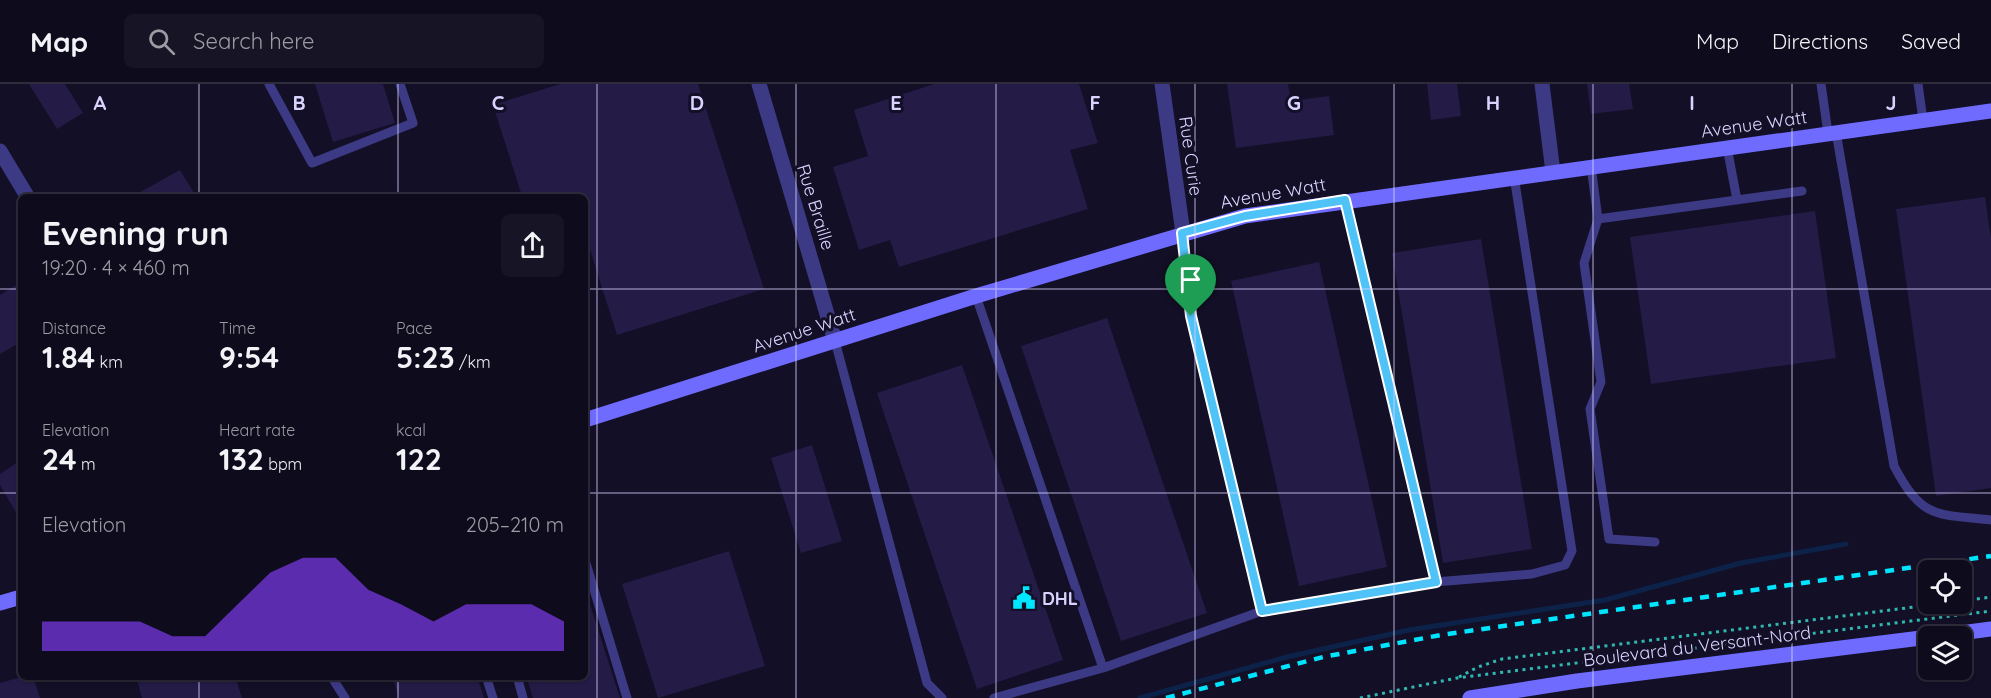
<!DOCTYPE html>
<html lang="en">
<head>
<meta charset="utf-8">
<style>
	body { margin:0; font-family:Quicksand,sans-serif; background:#171425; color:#f1f3f6; height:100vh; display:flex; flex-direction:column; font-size:22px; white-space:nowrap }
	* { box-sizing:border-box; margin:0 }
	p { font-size:20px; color:#9b9ba3 }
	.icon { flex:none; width:33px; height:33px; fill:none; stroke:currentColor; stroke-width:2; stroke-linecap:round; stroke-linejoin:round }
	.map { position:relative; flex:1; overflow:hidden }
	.drawer { position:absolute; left:18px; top:110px; width:570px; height:486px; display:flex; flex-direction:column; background:#0e0b1c; border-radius:9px; box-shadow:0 2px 4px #0004,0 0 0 2px #2e2b3b }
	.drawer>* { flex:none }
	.fabs { position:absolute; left:1918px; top:476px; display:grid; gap:12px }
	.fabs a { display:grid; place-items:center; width:54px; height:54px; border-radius:9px; background:#0e0b1c; box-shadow:0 2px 4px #0004,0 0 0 2px #2e2b3b; font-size:30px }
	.pin { position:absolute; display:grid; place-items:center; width:51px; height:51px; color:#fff; margin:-62px -26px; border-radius:50% 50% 50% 0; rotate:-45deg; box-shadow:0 0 6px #0007 }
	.pin .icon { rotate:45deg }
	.round { display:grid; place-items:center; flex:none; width:63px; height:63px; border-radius:9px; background:#171425 }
	.summary { display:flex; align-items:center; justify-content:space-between; height:102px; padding:0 24px }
	h1 { font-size:33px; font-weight:700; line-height:45px }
	.metrics { display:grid; grid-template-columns:repeat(3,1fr); gap:9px; height:102px; padding:6px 24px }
	.metrics div { display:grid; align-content:center }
	.metrics b { font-size:30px; font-weight:700 }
	.metrics small { font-size:16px; font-weight:400 }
	.metrics p { font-size:16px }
	.chart { height:168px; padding:12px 24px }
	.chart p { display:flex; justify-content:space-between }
	.chart svg { width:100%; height:108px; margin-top:6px; fill:#7c3aed; opacity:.7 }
	header { display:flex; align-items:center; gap:36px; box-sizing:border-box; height:84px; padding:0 30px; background:#0e0b1c; border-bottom:2px solid #2e2b3b }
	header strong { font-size:28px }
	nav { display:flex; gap:33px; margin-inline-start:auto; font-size:21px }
	.search { width:420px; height:54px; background:#171425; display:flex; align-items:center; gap:15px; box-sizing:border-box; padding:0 21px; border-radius:9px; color:#9b9ba3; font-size:22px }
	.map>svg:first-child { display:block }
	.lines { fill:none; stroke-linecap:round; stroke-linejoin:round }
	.stream { stroke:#0c2248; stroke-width:5 }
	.building { fill:#241b47 }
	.path { stroke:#2fb8b0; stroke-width:3; stroke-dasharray:3 4.5; stroke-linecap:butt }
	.lane { stroke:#3d3a85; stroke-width:9 }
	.street { stroke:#3d3a85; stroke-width:15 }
	.secondary { stroke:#6f6bff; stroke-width:15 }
	.rail { stroke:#00e5ff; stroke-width:4.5; stroke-dasharray:9 8; stroke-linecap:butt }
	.route-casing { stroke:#fff; stroke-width:12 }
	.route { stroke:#4fc3f7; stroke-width:8 }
	.grid { fill:none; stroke:#d9d4ff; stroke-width:1.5; stroke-opacity:0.55 }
	.labels { text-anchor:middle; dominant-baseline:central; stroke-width:6; stroke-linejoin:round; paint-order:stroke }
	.street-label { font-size:18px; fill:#d9d4ff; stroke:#130f26 }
	.poi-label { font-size:18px; font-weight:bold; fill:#d9d4ff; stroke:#130f26; text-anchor:start }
	.grid-label { font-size:20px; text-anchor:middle; font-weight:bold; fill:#d9d4ff; stroke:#130f26; stroke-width:6; stroke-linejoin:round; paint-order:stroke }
</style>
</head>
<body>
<header>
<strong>Map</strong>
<div class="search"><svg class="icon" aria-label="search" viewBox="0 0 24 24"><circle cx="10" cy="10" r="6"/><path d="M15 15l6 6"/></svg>Search here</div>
<nav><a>Map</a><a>Directions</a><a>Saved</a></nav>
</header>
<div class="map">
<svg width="1991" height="614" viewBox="0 0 1991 614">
	<rect width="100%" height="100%" fill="#130f26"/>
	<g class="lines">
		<path class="stream" d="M1140,614L1287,573L1409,546L1605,516L1741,479L1846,460"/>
	</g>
	<path class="building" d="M29,0H65L83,29L57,45Z
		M315,0H383L395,39L333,58Z
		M560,0H698L764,205L617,251L585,150V112H522L493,21Z
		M934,0H1079L1098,59L1070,66L1088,125L899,183L890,156L859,166L833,83L868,72L854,26Z
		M1227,0H1288L1291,17L1329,12L1334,51L1236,64Z
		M1427,0H1457L1461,32L1431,36Z
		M1587,0H1629L1633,25L1591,30Z
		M180,86L196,112H133Z
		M1985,113L1991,154V404L1936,412L1896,125Z
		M1815,127L1836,274L1651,300L1630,153Z
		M1481,155L1532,465L1443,479L1392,169Z
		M1319,178L1387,483L1299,502L1231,197Z
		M21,198V258L0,270V211Z
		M1107,234L1207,529L1121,557L1021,262Z
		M962,281L1063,576L977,605L877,309Z
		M812,361L842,457L801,469L771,374Z
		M21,376V437L0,401V390Z
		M729,467L765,582L658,614L622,500Z
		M588,514L620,614H533L526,592H585V515Z
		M24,592H33L40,614H0V599Z
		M136,592H235L242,614H142Z
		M392,592H477L484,614H399Z"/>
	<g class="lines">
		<path class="path" d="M1962,517L1991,513
			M1459,593L1478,583L1502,575L1946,519
			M1360,614L1457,594L1991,527"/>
		<path class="lane" d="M269,0L312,79L413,39L400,0
			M1821,0L1828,49
			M1918,0L1923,36
			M1836,48L1894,382C1922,435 1935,430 1991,436
			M1727,63L1737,116
			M1591,82L1598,135L1584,179L1601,298L1590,325L1609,455L1655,458
			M1345,116L1435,498L1532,490L1565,481L1572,467L1514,92
			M1598,135L1802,107
			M1183,149L1191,232L1262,527
			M976,212L1103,584
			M835,257L927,599L942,614
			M585,476L627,614
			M331,592L345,614
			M486,592L493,614
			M517,592L523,614
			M994,614L1103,584L1262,527L1435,498"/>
		<path class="street" d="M759,0L835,257
			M1162,0L1183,149
			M1542,0L1553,88
			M0,67L27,112"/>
		<path class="secondary" d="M585,336L976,212L1245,132L1991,27
			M0,519L21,513
			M1938,552L1991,545
			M1470,614L1577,597L1929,553"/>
		<path class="rail" d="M1166,614L1323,573L1441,551L1991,472"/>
	</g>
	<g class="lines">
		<g class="route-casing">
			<path id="route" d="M1345,116L1436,498L1262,527L1191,232L1182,149L1245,132Z"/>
		</g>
		<use href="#route" class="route"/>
	</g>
	<path class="grid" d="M199,0V112M398,0V112M597,0V614M796,0V614M996,0V614M1195,0V614M1394,0V614M1593,0V614M1792,0V614M0,205H21M585,205H1991M0,409H21M585,409H1991M199,592V614M398,592V614"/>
	<defs>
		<g id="civic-bare" transform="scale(1.8)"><path d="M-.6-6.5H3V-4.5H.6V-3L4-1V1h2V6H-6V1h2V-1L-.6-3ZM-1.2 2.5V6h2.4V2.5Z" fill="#00e5ff" stroke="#130f26" stroke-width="2.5" paint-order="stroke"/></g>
	</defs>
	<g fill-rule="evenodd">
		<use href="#civic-bare" x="1024" y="514"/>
	</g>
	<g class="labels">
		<g class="street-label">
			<text transform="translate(1754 40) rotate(-8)">Avenue Watt</text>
			<text transform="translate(1191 72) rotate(82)">Rue Curie</text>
			<text transform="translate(1273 109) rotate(-10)">Avenue Watt</text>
			<text transform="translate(816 123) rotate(73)">Rue Braille</text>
			<text transform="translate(804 246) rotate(-18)">Avenue Watt</text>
			<text transform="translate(1697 562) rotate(-7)">Boulevard du Versant-Nord</text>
		</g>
		<g class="poi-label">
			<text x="1042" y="514">DHL</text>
		</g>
	</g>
	<g class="grid-label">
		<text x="100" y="26">A</text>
		<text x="299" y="26">B</text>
		<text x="498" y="26">C</text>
		<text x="697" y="26">D</text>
		<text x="896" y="26">E</text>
		<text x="1095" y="26">F</text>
		<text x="1294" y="26">G</text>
		<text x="1493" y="26">H</text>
		<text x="1692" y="26">I</text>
		<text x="1891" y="26">J</text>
	</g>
</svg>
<div class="fabs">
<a><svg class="icon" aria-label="locate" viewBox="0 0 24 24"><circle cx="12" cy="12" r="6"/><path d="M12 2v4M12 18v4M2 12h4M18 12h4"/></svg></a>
<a><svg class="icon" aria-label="layers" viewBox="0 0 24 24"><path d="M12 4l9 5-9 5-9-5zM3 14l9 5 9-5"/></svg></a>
</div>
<div class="pin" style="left:1191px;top:232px;background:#1e9e55"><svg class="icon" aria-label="arrive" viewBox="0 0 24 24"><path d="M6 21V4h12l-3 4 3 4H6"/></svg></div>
<section class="drawer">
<div class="summary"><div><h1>Evening run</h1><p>19:20 · 4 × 460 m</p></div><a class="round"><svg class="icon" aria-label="share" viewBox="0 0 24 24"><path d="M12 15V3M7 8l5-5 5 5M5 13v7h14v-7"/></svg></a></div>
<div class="metrics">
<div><p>Distance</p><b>1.84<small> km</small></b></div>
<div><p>Time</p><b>9:54</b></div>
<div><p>Pace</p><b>5:23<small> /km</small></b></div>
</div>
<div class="metrics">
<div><p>Elevation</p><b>24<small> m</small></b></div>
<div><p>Heart rate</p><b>132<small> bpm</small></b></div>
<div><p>kcal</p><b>122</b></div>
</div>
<div class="chart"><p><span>Elevation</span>205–210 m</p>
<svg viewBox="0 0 160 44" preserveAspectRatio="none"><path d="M0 44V32L10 32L20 32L30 32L40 38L50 38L60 25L70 12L80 6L90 6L100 19L110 25L120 32L130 25L140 25L150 25L160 32V44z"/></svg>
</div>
</section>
</div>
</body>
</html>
